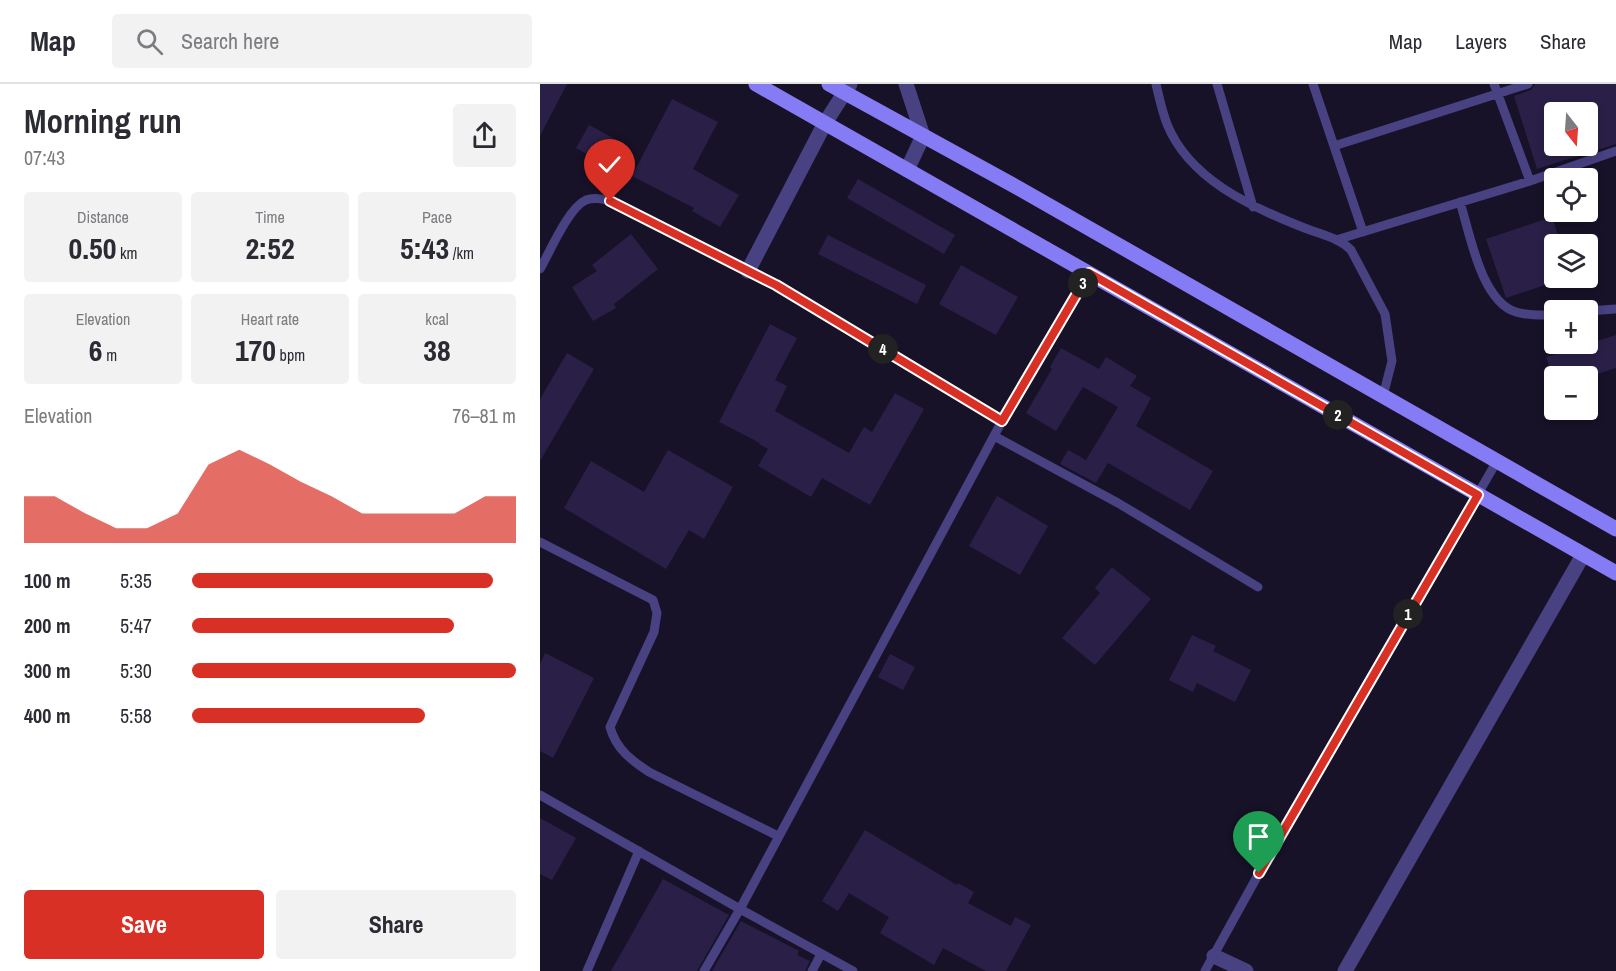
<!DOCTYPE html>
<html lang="en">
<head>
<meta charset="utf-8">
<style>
	body { margin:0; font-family:"Archivo Narrow",sans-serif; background:#f2f2f3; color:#2b2b33; height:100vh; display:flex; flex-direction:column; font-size:22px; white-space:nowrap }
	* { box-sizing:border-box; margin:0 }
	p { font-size:20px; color:#7c7c81 }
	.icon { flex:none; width:33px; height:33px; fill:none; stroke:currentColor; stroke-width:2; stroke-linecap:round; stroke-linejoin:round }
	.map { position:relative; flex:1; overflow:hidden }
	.details { display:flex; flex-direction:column; background:#fff; width:540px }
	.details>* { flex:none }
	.needle { width:39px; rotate:163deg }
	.controls { position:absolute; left:1004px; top:18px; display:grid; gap:12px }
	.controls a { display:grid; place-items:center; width:54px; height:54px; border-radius:6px; background:#fff; box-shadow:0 3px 9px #0003; font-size:30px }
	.pin { position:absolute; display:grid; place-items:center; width:51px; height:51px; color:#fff; margin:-62px -26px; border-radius:50% 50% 50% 0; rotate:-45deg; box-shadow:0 0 6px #0007 }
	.pin .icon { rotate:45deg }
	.km { position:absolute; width:30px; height:30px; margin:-15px; border-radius:50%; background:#222; color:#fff; font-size:16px; line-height:30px; text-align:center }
	.round { display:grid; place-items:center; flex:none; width:63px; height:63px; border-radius:6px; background:#f2f2f3 }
	.head { display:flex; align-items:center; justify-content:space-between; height:102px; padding:0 24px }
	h1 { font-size:33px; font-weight:700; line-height:45px }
	.stats { display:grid; grid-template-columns:repeat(3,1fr); gap:9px; height:102px; padding:6px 24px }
	.stats div { display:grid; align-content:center; border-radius:6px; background:#f2f2f3; text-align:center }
	.stats b { font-size:30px; font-weight:700 }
	.stats small { font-size:16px; font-weight:400 }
	.stats p { font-size:16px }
	.chart { height:168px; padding:12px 24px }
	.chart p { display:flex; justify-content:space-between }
	.chart svg { width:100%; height:108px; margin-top:6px; fill:#d93025; opacity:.7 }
	.primary-button { display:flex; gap:12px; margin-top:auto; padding:12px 24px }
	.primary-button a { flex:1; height:69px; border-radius:6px; background:#d93025; color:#fff; font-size:24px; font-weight:700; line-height:69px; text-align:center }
	.primary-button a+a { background:#f2f2f3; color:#2b2b33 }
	ul { padding:0 24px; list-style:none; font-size:20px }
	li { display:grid; grid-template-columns:96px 72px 1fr; align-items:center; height:45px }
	li i { height:15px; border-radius:8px; background:#d93025 }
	header { display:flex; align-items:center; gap:36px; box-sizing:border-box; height:84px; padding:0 30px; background:#fff; border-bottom:2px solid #e1e1e2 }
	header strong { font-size:28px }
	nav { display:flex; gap:33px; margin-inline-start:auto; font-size:21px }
	.search { width:420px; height:54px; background:#f2f2f3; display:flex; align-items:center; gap:15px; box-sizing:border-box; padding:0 21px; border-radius:6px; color:#7c7c81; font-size:22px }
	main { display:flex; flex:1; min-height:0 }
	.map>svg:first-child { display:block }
	.building { fill:#2a2047; fill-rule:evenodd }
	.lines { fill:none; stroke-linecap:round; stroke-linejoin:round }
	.lane { stroke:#484182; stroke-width:9 }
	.street { stroke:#484182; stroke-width:15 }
	.secondary { stroke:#857bf4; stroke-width:15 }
	.route-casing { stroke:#fff; stroke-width:12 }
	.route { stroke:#d93025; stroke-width:8 }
</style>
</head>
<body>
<header>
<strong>Map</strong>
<div class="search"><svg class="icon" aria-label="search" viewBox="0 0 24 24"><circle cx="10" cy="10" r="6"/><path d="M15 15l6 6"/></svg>Search here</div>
<nav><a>Map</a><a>Layers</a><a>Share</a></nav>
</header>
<main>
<section class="details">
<div class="head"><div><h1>Morning run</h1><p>07:43</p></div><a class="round"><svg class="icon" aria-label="share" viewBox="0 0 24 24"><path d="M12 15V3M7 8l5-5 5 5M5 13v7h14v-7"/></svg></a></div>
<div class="stats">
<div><p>Distance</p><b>0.50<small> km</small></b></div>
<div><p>Time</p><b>2:52</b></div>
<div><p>Pace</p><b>5:43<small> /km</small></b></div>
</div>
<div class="stats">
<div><p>Elevation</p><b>6<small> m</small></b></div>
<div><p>Heart rate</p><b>170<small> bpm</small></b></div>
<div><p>kcal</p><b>38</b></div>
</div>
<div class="chart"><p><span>Elevation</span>76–81 m</p>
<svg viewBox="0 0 160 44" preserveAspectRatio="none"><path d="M0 44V25L10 25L20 32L30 38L40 38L50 32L60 12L70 6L80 12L90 19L100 25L110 32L120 32L130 32L140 32L150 25L160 25V44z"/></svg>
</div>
<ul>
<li><b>100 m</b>5:35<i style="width:93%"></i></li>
<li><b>200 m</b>5:47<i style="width:81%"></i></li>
<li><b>300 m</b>5:30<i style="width:100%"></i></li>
<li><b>400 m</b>5:58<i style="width:72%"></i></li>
</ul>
<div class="primary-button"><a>Save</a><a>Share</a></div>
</section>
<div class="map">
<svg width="1076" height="887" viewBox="0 0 1076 887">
	<rect width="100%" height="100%" fill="#171227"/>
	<path class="building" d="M0,0H27L0,52Z
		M995,0H1076V60L997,85L974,12L991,6ZM1014,28H1047V62H1014Z
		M132,15L178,38L153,85L199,111L180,143L152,127L154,124L92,92Z
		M49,41L77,56L63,79L36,64Z
		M318,95L415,151L404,170L307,114Z
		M1012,133L1021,160H1014V198L966,214L946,155Z
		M91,150L118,185L74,220L76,224L53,237L32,203L57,187L52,181Z
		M288,151L386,201L377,220L278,170Z
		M421,181L478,213L456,251L399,220Z
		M230,240L257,254L235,296L247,302L235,327L309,369L324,343L332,348L355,309L384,325L330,421L282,394L271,413L218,382L228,365L219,360L220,359L179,338Z
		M1076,251V284L1051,292H1013L1006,273Z
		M521,264L559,285L566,273L597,292L590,302L611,314L596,342L673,387L650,426L568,379L556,399L520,380L528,366L546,376L578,323L543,303L516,347L486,329L512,285L510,283Z
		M27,269L54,285L0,377V315Z
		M128,366L193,403L164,455L149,446L126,485L24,424L51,377L104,408Z
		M457,412L508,442L480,491L429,462Z
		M572,483L611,515L555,581L522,554L560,509L555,504Z
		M652,551L676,562L673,567L711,586L695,618L657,599L653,608L629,596Z
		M5,569L54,594L13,674L0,667V580Z
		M350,570L375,583L363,606L338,593Z
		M0,734L36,754L12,796L0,790Z
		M325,746L417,801L418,799L434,808L428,819L471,842L475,833L491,841L466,887H446L403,864L394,881L340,849L349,833L309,809L298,827L282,817Z
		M123,795L189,831L157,887H71Z
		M201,837L259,867L257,871L270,877L265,887H172Z"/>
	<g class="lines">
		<path class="lane" d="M616,0C619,13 622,27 627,40C649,95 711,123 762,143C779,150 798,153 811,166L845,230L852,277L843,312
			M677,0L713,123
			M773,0L823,148
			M954,0L990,97
			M794,62L988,0
			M920,118C930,150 941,217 976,228C988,232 1002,231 1014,231
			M796,156L990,97L1076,67
			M0,185C10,168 28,124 46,116C54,113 62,115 70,117L236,201L462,337
			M1047,227L1076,225
			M454,352L578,419L718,503
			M0,458L113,516L117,529L114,548L70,643C76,665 91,676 109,688L238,752
			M0,711L200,825L164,887
			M47,887L99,767
			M272,887L281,870
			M313,887L200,825L462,337L549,189
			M665,887L755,724L957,377"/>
		<path class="street" d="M366,0L383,52L367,86
			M208,187L285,39L310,0
			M674,872L706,887
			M805,887L1043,471"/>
		<path class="secondary" d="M216,0L1076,489
			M289,0L480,105L1076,445"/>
	</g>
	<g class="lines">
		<g class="route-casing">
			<path id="route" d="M70,117L236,201L462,337L549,189L938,411L719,789"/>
		</g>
		<use href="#route" class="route"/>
	</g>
</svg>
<div class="controls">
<a><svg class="needle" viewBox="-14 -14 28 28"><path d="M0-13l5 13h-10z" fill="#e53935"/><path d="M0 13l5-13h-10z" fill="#7c7c81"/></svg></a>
<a><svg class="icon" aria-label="locate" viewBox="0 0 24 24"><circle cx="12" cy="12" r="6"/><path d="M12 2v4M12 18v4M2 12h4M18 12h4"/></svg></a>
<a><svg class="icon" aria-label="layers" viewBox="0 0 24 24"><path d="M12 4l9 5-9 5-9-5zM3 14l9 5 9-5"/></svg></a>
<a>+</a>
<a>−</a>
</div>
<div class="pin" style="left:719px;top:789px;background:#1e9e55"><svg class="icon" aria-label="arrive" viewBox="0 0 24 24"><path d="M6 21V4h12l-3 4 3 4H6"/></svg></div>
<div class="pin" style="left:70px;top:117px;background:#d93025"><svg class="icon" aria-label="check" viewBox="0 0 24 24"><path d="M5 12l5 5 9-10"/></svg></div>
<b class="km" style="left:868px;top:530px">1</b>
<b class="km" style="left:798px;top:331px">2</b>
<b class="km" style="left:543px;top:199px">3</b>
<b class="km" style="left:343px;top:265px">4</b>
</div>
</main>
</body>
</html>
